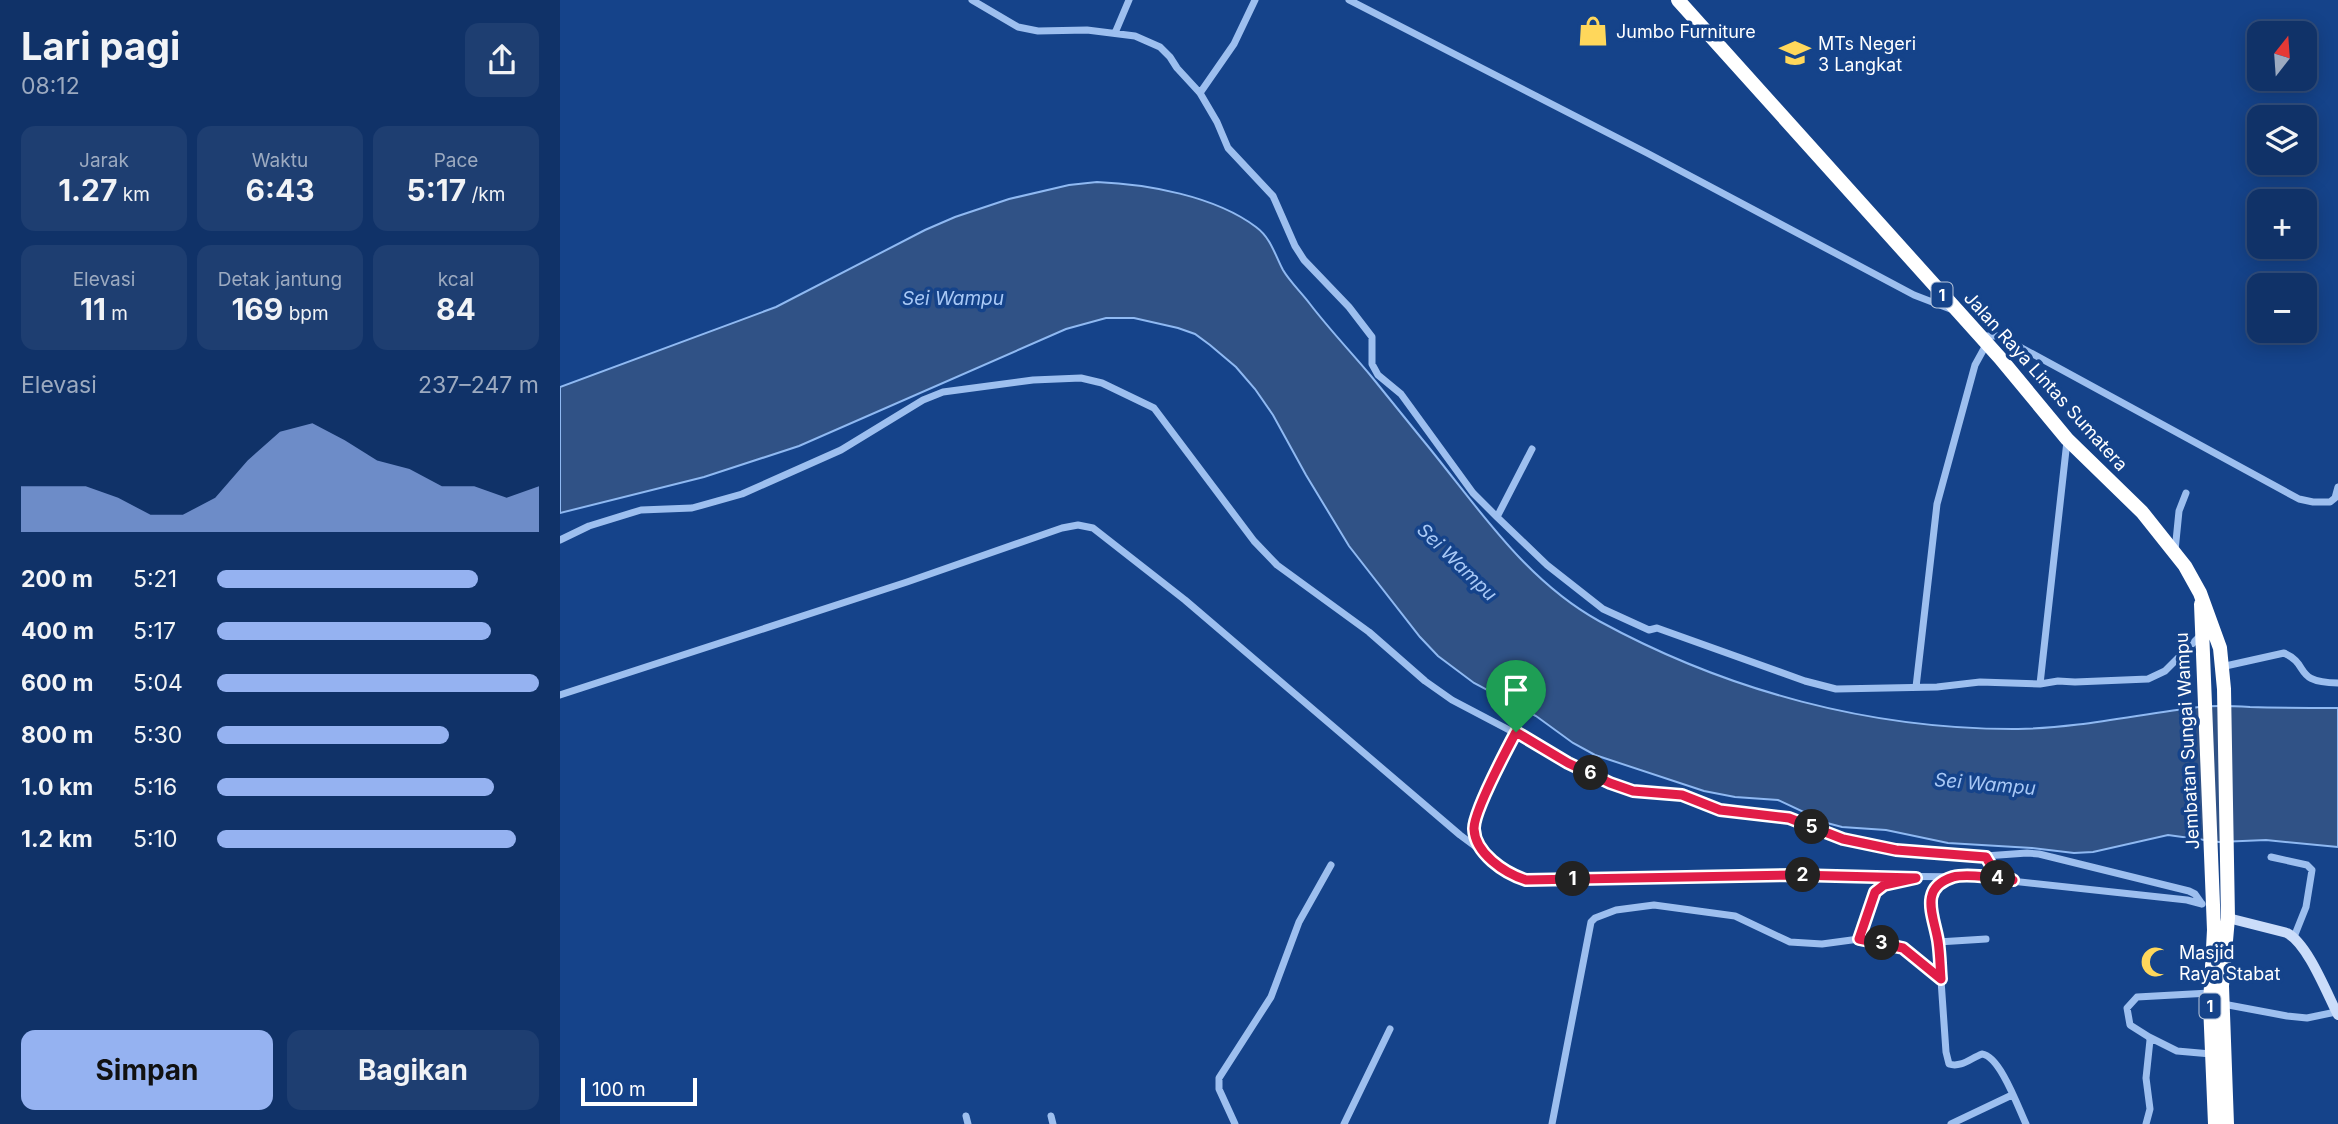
<!DOCTYPE html>
<html lang="id">
<head>
<meta charset="utf-8">
<style>
	body { margin:0; font-family:Inter,sans-serif; background:#1e3e71; color:#f1f3f6; height:100vh; display:flex; flex-direction:column; font-size:26px; white-space:nowrap }
	* { box-sizing:border-box; margin:0 }
	p { font-size:23px; color:#9caac0 }
	.icon { flex:none; width:38px; height:38px; fill:none; stroke:currentColor; stroke-width:2; stroke-linecap:round; stroke-linejoin:round }
	.map { position:relative; flex:1; overflow:hidden }
	.details { display:flex; flex-direction:column; background:#103268; width:560px }
	.details>* { flex:none }
	.needle { width:46px; rotate:17deg }
	.tools { position:absolute; left:1687px; top:21px; display:grid; gap:14px }
	.tools a { display:grid; place-items:center; width:70px; height:70px; border-radius:14px; background:#103268; box-shadow:0 4px 18px #0003,0 0 0 2px #304d7c; font-size:35px }
	.scale { position:absolute; left:21px; bottom:18px; width:116px; box-sizing:border-box; padding-left:7px; border:4px solid #fff; border-top:0; font-size:19px; line-height:24px; white-space:nowrap; color:#fff; -webkit-text-stroke:5px #15438a; paint-order:stroke }
	.pin { position:absolute; display:grid; place-items:center; width:60px; height:60px; color:#fff; margin:-72px -30px; border-radius:50% 50% 50% 0; rotate:-45deg; box-shadow:0 0 7px #0007 }
	.pin .icon { rotate:45deg }
	.km { position:absolute; width:35px; height:35px; margin:-18px; border-radius:50%; background:#222; color:#fff; font-size:19px; line-height:35px; text-align:center }
	.round { display:grid; place-items:center; flex:none; width:74px; height:74px; border-radius:14px; background:#1e3e71 }
	.headline { display:flex; align-items:center; justify-content:space-between; height:119px; padding:0 21px }
	h1 { font-size:38px; font-weight:700; line-height:52px }
	.metrics { display:grid; grid-template-columns:repeat(3,1fr); gap:10px; height:119px; padding:7px 21px }
	.metrics div { display:grid; align-content:center; border-radius:14px; background:#1e3e71; text-align:center }
	.metrics b { font-size:30px; font-weight:700 }
	.metrics small { font-size:19px; font-weight:400 }
	.metrics p { font-size:19px }
	.chart { height:196px; padding:14px 21px }
	.chart p { display:flex; justify-content:space-between }
	.chart svg { width:100%; height:126px; margin-top:7px; fill:#95b2f1; opacity:.7 }
	.action { display:flex; gap:14px; margin-top:auto; padding:14px 21px }
	.action a { flex:1; height:80px; border-radius:14px; background:#95b2f1; color:#111; font-size:28px; font-weight:700; line-height:80px; text-align:center }
	.action a+a { background:#1e3e71; color:#f1f3f6 }
	ul { padding:0 21px; list-style:none; font-size:23px }
	li { display:grid; grid-template-columns:112px 84px 1fr; align-items:center; height:52px }
	li i { height:18px; border-radius:9px; background:#95b2f1 }
	main { display:flex; flex:1; min-height:0 }
	.map>svg:first-child { display:block }
	.water { fill:#305286; stroke:#8fb9f2; stroke-width:2 }
	.lines { fill:none; stroke-linecap:round; stroke-linejoin:round }
	.street { stroke:#9dbfef; stroke-width:7 }
	.secondary { stroke:#cbddfa; stroke-width:10 }
	.highway { stroke:#fff; stroke-width:14 }
	.route-casing { stroke:#fff; stroke-width:14 }
	.route { stroke:#e11d48; stroke-width:9 }
	.labels { text-anchor:middle; dominant-baseline:central; stroke-width:7; stroke-linejoin:round; paint-order:stroke }
	.shield { fill:#15438a; stroke:#b9c7dc; stroke-width:2 }
	.shield-label { font-size:16px; font-weight:bold; fill:#fff }
	.poi-label { font-size:18px; fill:#fff; stroke:#15438a; text-anchor:start }
	.street-label { font-size:18px; fill:#fff; stroke:#15438a }
	.water-label { font-size:19px; font-style:italic; fill:#a9c9f6; stroke:#15438a }
</style>
</head>
<body>
<main>
<section class="details">
<div class="headline"><div><h1>Lari pagi</h1><p>08:12</p></div><a class="round"><svg class="icon" aria-label="share" viewBox="0 0 24 24"><path d="M12 15V3M7 8l5-5 5 5M5 13v7h14v-7"/></svg></a></div>
<div class="metrics">
<div><p>Jarak</p><b>1.27<small> km</small></b></div>
<div><p>Waktu</p><b>6:43</b></div>
<div><p>Pace</p><b>5:17<small> /km</small></b></div>
</div>
<div class="metrics">
<div><p>Elevasi</p><b>11<small> m</small></b></div>
<div><p>Detak jantung</p><b>169<small> bpm</small></b></div>
<div><p>kcal</p><b>84</b></div>
</div>
<div class="chart"><p><span>Elevasi</span>237–247 m</p>
<svg viewBox="0 0 160 44" preserveAspectRatio="none"><path d="M0 44V28L10 28L20 28L30 32L40 38L50 38L60 32L70 19L80 9L90 6L100 12L110 19L120 22L130 28L140 28L150 32L160 28V44z"/></svg>
</div>
<ul>
<li><b>200 m</b>5:21<i style="width:81%"></i></li>
<li><b>400 m</b>5:17<i style="width:85%"></i></li>
<li><b>600 m</b>5:04<i style="width:100%"></i></li>
<li><b>800 m</b>5:30<i style="width:72%"></i></li>
<li><b>1.0 km</b>5:16<i style="width:86%"></i></li>
<li><b>1.2 km</b>5:10<i style="width:93%"></i></li>
</ul>
<div class="action"><a>Simpan</a><a>Bagikan</a></div>
</section>
<div class="map">
<svg width="1778" height="1124" viewBox="0 0 1778 1124">
	<rect width="100%" height="100%" fill="#15438a"/>
	<path class="water" d="M537,182C587,184 655,196 696,227C711,238 715,255 723,270C730,282 742,293 750,304C769,329 791,352 811,376C828,397 845,418 862,439C915,503 963,579 1039,621C1167,691 1312,730 1458,729C1520,728 1579,714 1639,707C1656,705 1674,706 1690,707C1720,708 1749,708 1778,708V847L1706,840L1659,842L1608,835L1533,852L1514,853L1472,848L1388,843L1326,830L1282,827L1267,823L1218,800L1175,797L1144,791L1035,755L1013,743L976,716L914,683L878,656L860,637L789,546L746,475L713,415L695,389L676,367L650,345L635,334L618,328L574,318H546L506,329L239,446L144,477L0,513V387L216,307L365,230L395,217L449,199L509,185Z"/>
	<g class="lines">
		<path class="street" d="M412,0L458,27L478,31L527,30L575,36L600,47L610,57L617,68L640,93L657,122L668,148L713,196L735,246L744,260L789,307L812,337V364L818,375L841,394L913,493L937,517
			M789,0L1087,153L1354,295L1393,310
			M555,33L569,0
			M640,93L674,44L695,0
			M1423,336H1440L1449,341L1739,499L1753,502H1770L1775,498L1778,487
			M972,449L937,517L987,565L1043,609L1089,630L1097,628L1245,681L1276,689L1377,687L1420,682L1480,684L1498,681L1515,682L1588,679L1605,671L1641,635
			M0,540L29,526L81,510L132,508L182,494L281,450L363,400L383,392L473,380L521,378L542,383L594,408L694,541L717,565L809,632L865,681L892,700L1050,783L1073,791L1122,795L1160,810L1229,818L1283,839L1336,850L1411,857L1467,853L1479,854L1629,891L1635,894L1642,904
			M1615,551L1619,511L1626,493
			M1661,667L1724,653C1751,665 1732,682 1778,683
			M1480,684L1507,441
			M1356,687L1377,504L1415,365L1426,345
			M0,695L347,582L502,528L518,525L533,528L625,600L900,835L951,873L973,881L1181,875L1415,877L1627,900L1642,904
			M920,849L914,828L915,822L956,732
			M1426,857L1432,868L1446,877
			M1711,857L1747,865L1752,870L1746,907L1734,937
			M1299,939L1315,892L1324,885L1345,880
			M1378,942L1426,939
			M1381,980L1378,942L1371,911V896L1374,889L1390,879
			M1663,1004L1727,1016L1747,1018L1776,1012
			M1589,1037L1617,1051L1651,1054
			M406,1116L408,1124
			M491,1116L493,1124
			M675,1124L659,1089V1078L711,997L739,922L771,865
			M784,1124L830,1029
			M992,1124L1031,922L1035,918L1056,910L1094,905L1175,916L1230,942L1262,944L1299,939L1338,946L1381,980L1386,1052L1389,1064C1401,1068 1411,1058 1422,1054C1440,1056 1458,1107 1466,1124
			M1391,1124L1452,1095
			M1586,1124L1590,1109L1586,1078L1590,1040L1589,1037L1570,1025L1567,1008L1577,997L1650,993"/>
		<path class="secondary" d="M1668,918L1727,933C1748,944 1767,994 1778,1015"/>
		<path class="highway" d="M1118,0L1440,358L1507,439L1582,512L1625,566L1640,593L1660,648L1664,689L1668,918L1662,986L1667,1124
			M1641,604L1654,930L1650,1004L1655,1124"/>
	</g>
	<g class="lines">
		<g class="route-casing">
			<path id="route" d="M956,732L1008,763L1050,783L1073,791L1122,795L1160,810L1229,818L1283,839L1336,850L1426,857C1433,870 1439,875 1453,880C1438,878 1407,873 1393,877C1358,888 1374,916 1378,941C1380,954 1380,967 1381,979L1343,948L1299,939L1315,892L1324,885L1356,878L1236,875L966,880C944,873 915,853 914,829C913,813 947,749 956,732Z"/>
		</g>
		<use href="#route" class="route"/>
	</g>
	<defs>
		<g id="shop-bare" transform="scale(2.415)"><path d="M-5-2.5h2.3a2.7 3.5 0 0 1 5.4 0H5L5.5 6h-11ZM-1.5-2.5h3a1.5 2.3 0 0 0-3 0Z" fill="#ffd75b" stroke="#15438a" stroke-width="2.5" paint-order="stroke"/></g>
		<g id="school-bare" transform="scale(2.415)"><path d="M0-5L7-2L0 1L-7-2ZM-4 1L0 2.5L4 1V4Q0 6-4 4Z" fill="#ffd75b" stroke="#15438a" stroke-width="2.5" paint-order="stroke"/></g>
		<g id="mosque-bare" transform="scale(2.415)"><path d="M3.5-4.9A6 6 0 1 0 3.5 4.9A5 5 0 1 1 3.5-4.9Z" fill="#ffd75b" stroke="#15438a" stroke-width="2.5" paint-order="stroke"/></g>
	</defs>
	<g fill-rule="evenodd">
		<use href="#shop-bare" x="1033" y="31"/>
		<use href="#school-bare" x="1235" y="53"/>
		<use href="#mosque-bare" x="1596" y="962"/>
	</g>
	<g class="labels">
		<g class="shield">
			<rect x="1371.5" y="282.5" width="21" height="25" rx="5"/>
			<rect x="1639.5" y="993.5" width="21" height="25" rx="5"/>
		</g>
		<g class="shield-label">
			<text x="1382" y="295">1</text>
			<text x="1650" y="1006">1</text>
		</g>
		<g class="poi-label">
			<text x="1056" y="31">Jumbo Furniture</text>
			<text x="1258" y="43">MTs Negeri<tspan x="1258" dy="21">3 Langkat</tspan></text>
			<text x="1619" y="952">Masjid<tspan x="1619" dy="21">Raya Stabat</tspan></text>
		</g>
		<g class="street-label">
			<text transform="translate(1486 381) rotate(48)">Jalan Raya Lintas Sumatera</text>
			<text transform="translate(1627 741) rotate(-93)">Jembatan Sungai Wampu</text>
		</g>
		<g class="water-label">
			<text x="393" y="298">Sei Wampu</text>
			<text transform="translate(897 562) rotate(44)">Sei Wampu</text>
			<text transform="translate(1425 784) rotate(5)">Sei Wampu</text>
		</g>
	</g>
</svg>
<div class="tools">
<a><svg class="needle" viewBox="-14 -14 28 28"><path d="M0-13l5 13h-10z" fill="#e53935"/><path d="M0 13l5-13h-10z" fill="#9caac0"/></svg></a>
<a><svg class="icon" aria-label="layers" viewBox="0 0 24 24"><path d="M12 4l9 5-9 5-9-5zM3 14l9 5 9-5"/></svg></a>
<a>+</a>
<a>−</a>
</div>
<div class="scale">100 m</div>
<div class="pin" style="left:956px;top:732px;background:#1e9e55"><svg class="icon" aria-label="arrive" viewBox="0 0 24 24"><path d="M6 21V4h12l-3 4 3 4H6"/></svg></div>
<b class="km" style="left:1013px;top:879px">1</b>
<b class="km" style="left:1243px;top:875px">2</b>
<b class="km" style="left:1322px;top:943px">3</b>
<b class="km" style="left:1438px;top:878px">4</b>
<b class="km" style="left:1252px;top:827px">5</b>
<b class="km" style="left:1031px;top:773px">6</b>
</div>
</main>
</body>
</html>
